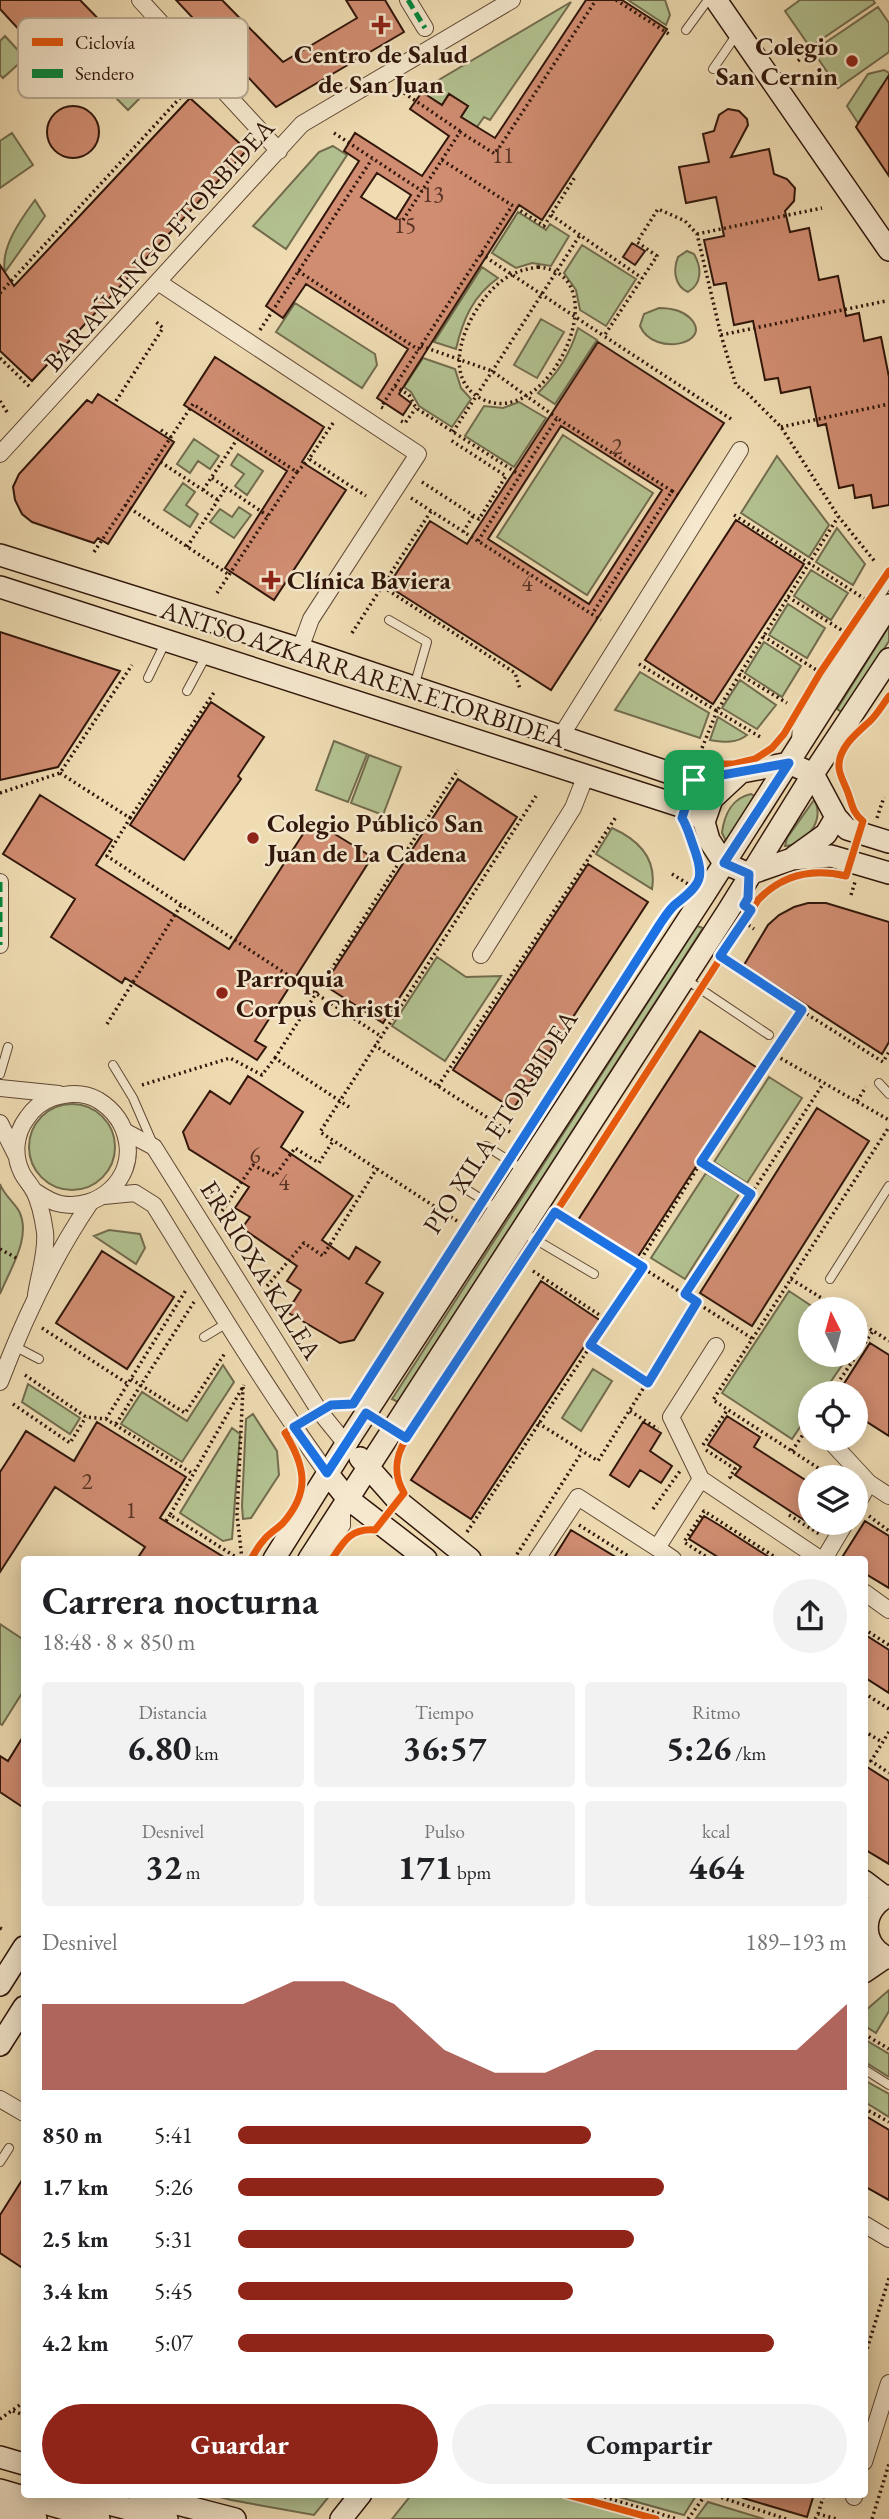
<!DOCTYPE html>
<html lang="es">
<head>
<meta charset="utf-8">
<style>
	body { margin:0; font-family:"EB Garamond",serif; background:#f2f2f2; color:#202124; height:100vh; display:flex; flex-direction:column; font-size:26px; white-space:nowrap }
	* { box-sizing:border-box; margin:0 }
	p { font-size:23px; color:#757577 }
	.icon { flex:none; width:38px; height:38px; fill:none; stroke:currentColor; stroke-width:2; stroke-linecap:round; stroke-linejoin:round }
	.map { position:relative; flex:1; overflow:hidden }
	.side { position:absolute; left:21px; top:1556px; width:847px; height:942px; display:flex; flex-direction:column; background:#fff; border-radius:7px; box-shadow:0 4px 18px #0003 }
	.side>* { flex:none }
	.needle { width:46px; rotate:354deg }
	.tools { position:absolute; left:798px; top:1297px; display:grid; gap:14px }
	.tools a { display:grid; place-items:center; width:70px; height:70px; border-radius:50%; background:#fff; box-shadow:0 4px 18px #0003; font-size:35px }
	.pin { position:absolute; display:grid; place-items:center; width:60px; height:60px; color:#fff; margin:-30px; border-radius:14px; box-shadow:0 4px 10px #0006 }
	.round { display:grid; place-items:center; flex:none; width:74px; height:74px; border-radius:37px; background:#f2f2f2 }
	.overview { display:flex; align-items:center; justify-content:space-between; height:119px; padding:0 21px }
	h1 { font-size:38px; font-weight:700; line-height:52px }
	.stats { display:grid; grid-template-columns:repeat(3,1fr); gap:10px; height:119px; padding:7px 21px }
	.stats div { display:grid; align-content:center; border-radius:7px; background:#f2f2f2; text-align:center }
	.stats b { font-size:35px; font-weight:700 }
	.stats small { font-size:19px; font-weight:400 }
	.stats p { font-size:19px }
	.chart { height:196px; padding:14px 21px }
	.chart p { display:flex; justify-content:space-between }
	.chart svg { width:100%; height:126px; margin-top:7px; fill:#8f2418; opacity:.7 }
	.action { display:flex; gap:14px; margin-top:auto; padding:14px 21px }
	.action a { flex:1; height:80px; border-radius:42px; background:#8f2418; color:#fff; font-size:28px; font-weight:700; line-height:80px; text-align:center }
	.action a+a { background:#f2f2f2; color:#202124 }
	ul { padding:0 21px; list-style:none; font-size:23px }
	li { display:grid; grid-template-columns:112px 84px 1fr; align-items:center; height:52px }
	li i { height:18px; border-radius:9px; background:#8f2418 }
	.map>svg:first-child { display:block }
	.green { fill:#b3c291; stroke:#726c4e; stroke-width:2 }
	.building { fill:#d18d72; stroke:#30160a; stroke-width:2; fill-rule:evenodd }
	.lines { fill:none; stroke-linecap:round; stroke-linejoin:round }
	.lane-casing { stroke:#604834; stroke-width:10 }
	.street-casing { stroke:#604834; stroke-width:18 }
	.secondary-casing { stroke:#30160a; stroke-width:24 }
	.path { stroke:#30160a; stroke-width:3.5; stroke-dasharray:2 3.5; stroke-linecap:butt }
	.lane { stroke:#f5e8ce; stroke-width:8 }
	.street { stroke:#f5e8ce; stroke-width:16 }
	.secondary { stroke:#f5e8ce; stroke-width:21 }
	.quiet { stroke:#00873e; stroke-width:5; stroke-dasharray:10 5; stroke-linecap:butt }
	.cycleway-casing { stroke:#f5e8ce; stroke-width:11 }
	.cycleway { stroke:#e8590c; stroke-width:7 }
	.route-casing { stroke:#fff; stroke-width:14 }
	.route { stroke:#1a73e8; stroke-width:9 }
	.poi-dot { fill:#8f2418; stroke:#f5e8ce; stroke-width:2.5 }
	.labels { text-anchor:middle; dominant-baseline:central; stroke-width:5; stroke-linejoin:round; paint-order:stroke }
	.number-label { font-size:23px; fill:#583424 }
	.poi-label { font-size:26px; font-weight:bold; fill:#30160a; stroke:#f5e8ce; text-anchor:start }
	.street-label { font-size:26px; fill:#30160a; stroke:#f5e8ce }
	.key { fill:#f5e8ce; stroke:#baa993; stroke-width:2 }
	.key-label { font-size:19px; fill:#30160a }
</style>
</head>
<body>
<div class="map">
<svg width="889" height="2519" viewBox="0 0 889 2519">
	<rect width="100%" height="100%" fill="#efdcb3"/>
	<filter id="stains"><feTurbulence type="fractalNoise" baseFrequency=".00286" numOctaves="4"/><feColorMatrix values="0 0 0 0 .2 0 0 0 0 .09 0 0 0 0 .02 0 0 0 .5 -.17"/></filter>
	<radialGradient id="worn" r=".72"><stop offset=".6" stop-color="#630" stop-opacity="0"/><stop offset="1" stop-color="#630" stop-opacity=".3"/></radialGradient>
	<path class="green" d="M628,0H665L670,15L666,25Z
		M800,0H873L875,3L810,47L785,11Z
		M571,2L490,120L484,117L477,127L461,117L468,106L449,94L442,105L420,91Z
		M878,7L889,23V52L838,88L813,51Z
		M5,36L25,58L3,78L0,75V41Z
		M126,68L148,90L128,110L106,88Z
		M884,70L889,73V92L881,87L858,123L847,106L868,74Z
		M12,133L33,165L0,188V141Z
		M333,146L347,155L286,249L253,226L319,152Z
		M35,200L45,216L5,272C0,248 21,219 35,200Z
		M518,212L546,230L550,224L569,236L551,266L532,263L516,268L492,253Z
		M582,245L636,279L606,326L580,310L576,290L564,273Z
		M687,251L694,254C702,268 702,284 688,292C674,286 673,269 678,257Z
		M482,267L498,278C473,296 463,319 456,349L434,342Z
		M295,303L375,354L377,365L362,388L276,332Z
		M659,308C671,308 682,310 690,318C715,343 654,358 640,326L644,314Z
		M541,319L564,332L537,378L514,365Z
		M578,328L597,340L555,404L538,393C558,373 570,354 578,328Z
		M423,358L455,369L461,388L471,399L452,427L419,406L411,392L404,387Z
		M519,402L546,418L514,467L465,436L484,406L503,408Z
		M563,435L653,493L587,595L497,537Z
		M194,439L219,456L210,469L198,461L190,473L177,464Z
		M238,454L263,471L247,495L235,486L244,474L231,465Z
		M777,456L829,525L809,557L741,513Z
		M183,483L195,492L186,505L198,514L190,527L164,510Z
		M239,507L251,515L234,538L210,522L220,509L232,517Z
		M837,528L865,564L853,585L816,562Z
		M811,570L848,593L831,620L794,596Z
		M788,604L825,628L807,658L769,635Z
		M889,626V641L843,713L837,709Z
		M764,642L801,666L782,697L745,673Z
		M640,672L709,713L700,738L615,710Z
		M740,680L776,705L757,729L722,708Z
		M718,717L747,735C736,744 724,742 710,740Z
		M334,741L367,754L348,802L316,790Z
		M369,755L401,767L383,815L351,803Z
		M751,794L756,797L726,841L722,833C724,815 732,798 751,794Z
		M814,800C826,819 806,845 785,846L787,838Z
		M612,828C639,840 657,859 652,889L596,854Z
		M697,926L703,928L398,1402L392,1399Z
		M437,957L466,977L501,976L445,1061L392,1026Z
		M769,1077L802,1098L747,1183L714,1162Z
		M29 1147a43 43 0 1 1 86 0a43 43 0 1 1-86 0Z
		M706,1173L739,1194L685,1279L651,1258Z
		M0,1184C4,1195 13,1201 19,1211C32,1237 10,1269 0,1294Z
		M109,1230L140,1234L145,1248L136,1264L94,1236Z
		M789,1291L816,1309H810V1354L849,1355L823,1393H810V1412L792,1439L722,1393Z
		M223,1365L234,1382L182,1462L121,1424L142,1392L187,1421Z
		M593,1369L612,1381L581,1431L562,1418Z
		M28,1384L80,1418L70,1434L22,1402Z
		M253,1414L277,1451L279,1475L251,1518L243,1519L242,1506L246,1419Z
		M232,1428L240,1434L232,1539L223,1541L180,1513Z
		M0,1624L24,1640V1690L2,1725L0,1724Z
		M889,1990V2011L876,2033L865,2026V2011Z
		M864,2039L889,2054V2077L865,2062Z
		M864,2080L889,2094V2117L865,2102Z
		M209,2494H331L314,2515L231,2500Z
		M412,2494H550L640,2519H392Z
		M608,2494H697L684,2515Z
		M708,2502L764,2519L696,2518Z"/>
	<path class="building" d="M0,0H80L114,35L109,40L120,51L104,70L77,87L25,31L22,33L0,9Z
		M176,0H222L283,62L357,18L346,0H385L404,32L276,107Z
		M586,0H622L667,29L542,220L519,205L399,394L411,403L403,415L377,398L408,349L306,284L283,318L266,306L359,161L344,151L355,133L422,176L449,136L410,109L422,92L442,105L449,94L468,106L461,117L495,138ZM377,173L411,195L396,219L361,197Z
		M889,75V176L856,127Z
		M190,98L247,150L32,381L0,351V265L14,286Z
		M47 132a26 26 0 1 1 52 0a26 26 0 1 1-52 0Z
		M728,109L739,111L747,119L748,125L731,157L769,149L774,174L787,179L795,188L794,201L785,211L790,232L809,228L819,280L838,276L846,316L859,313L864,341L881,337L889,377V505L873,508L871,495L855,498L853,485L839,488L826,424L818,426L810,387L781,393L778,378L765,380L753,321L734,325L726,283L714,285L704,240L724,236L716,197L686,203L679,167L709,162L703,134L714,131L719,115Z
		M632,243L645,251L635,265L623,257Z
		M598,342L724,423L551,690L388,586L430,521L467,544ZM561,426L662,490L589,604L488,539Z
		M215,357L324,427L302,462L346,490L274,600L225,568L287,471L184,405Z
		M98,394L174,442L108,544L98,538L94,543L32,522L22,514L15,500L13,487L19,474L87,400L92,403Z
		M736,520L804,564L713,704L645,660Z
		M0,632L120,671L58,767L0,780Z
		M211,702L264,737L238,776L241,779L184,860L130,825Z
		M458,779L517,817L383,1023L324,985Z
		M40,795L112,840L96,865L229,949L312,820L372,857L255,1041L266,1047L257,1060L125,978L122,983L51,937L75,899L3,854Z
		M588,864L648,902L513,1109L453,1070Z
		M808,903H826L889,922V1042L882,1054L744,965L768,925L779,915L794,907Z
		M700,1031L759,1069L637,1258L578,1220Z
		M248,1076L303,1112L281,1147L353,1196L322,1240L349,1259L356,1247L380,1262L366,1283L383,1293L354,1340L340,1343L287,1312L301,1290L287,1281L297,1266L242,1228L250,1217L235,1208L249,1187L189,1149L183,1132L210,1091L230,1104Z
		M817,1108L869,1141L752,1326L700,1293Z
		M102,1251L174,1297L127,1369L56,1323Z
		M541,1281L601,1321L471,1519L411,1480Z
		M870,1343L889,1355V1436L856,1415V1393H838Z
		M727,1416L760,1437L754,1447L810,1483V1524L735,1475L741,1467L708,1445Z
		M97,1422L186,1477L160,1518L227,1559H137L145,1547L55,1487L0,1572V1472L13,1452L26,1431L74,1461Z
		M643,1422L661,1433L650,1451L672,1466L661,1483L640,1470L629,1487L610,1475Z
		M704,1516L719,1525L772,1559H721L689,1539Z
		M865,1521L889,1536V1588L864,1573V1559H841Z
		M571,1530L619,1559H553Z
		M864,1634L889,1650V1693L864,1677Z
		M24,1735V1808L0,1792V1756L8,1761Z
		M864,1765L889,1781V1864L864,1849Z
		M864,2115L889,2130V2200L864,2186Z
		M24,2177V2269L0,2253V2215Z
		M743,2494H814L807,2517L743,2498Z"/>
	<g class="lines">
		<g class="lane-casing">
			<path id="lane" d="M686,30L708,0
				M713,69L737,34
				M389,620L427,642L414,687
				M148,678L166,641
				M187,691L207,654
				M796,741L797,725L889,582
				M687,980L769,1035
				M113,1065L133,1098L153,1144
				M0,1074L8,1047
				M879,1083L889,1094
				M486,1146L522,1169
				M461,1186L497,1209
				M521,1231L594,1274
				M830,1279L889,1186
				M423,1307L473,1230L482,1224
				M204,1337L227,1323
				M14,1346L39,1359
				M324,1559L346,1526V1513
				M864,2069L889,2085
				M0,2162L9,2148"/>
		</g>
		<g class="street-casing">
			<path id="street" d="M140,0L279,151
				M408,0L425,28
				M158,282L418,454L311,619L300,649
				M0,454L302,124L512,0
				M561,736L740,450
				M0,882V945
				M481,955L573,808L586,775
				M0,1088L59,1094
				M0,1123L16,1155
				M126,1132L154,1147L320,1412L346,1444
				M33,1190C42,1196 50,1202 61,1204C98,1211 134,1179 127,1142C124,1123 114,1110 98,1100C84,1092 67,1093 52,1098C41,1102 33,1109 27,1118C15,1134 13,1155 22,1173C25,1179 30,1184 34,1191C40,1203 43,1218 45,1232C47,1252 39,1275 36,1295
				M104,1196L135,1193L154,1205C210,1296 265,1387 327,1473
				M0,1382C24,1319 52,1259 90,1203
				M832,1443L869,1483L889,1496
				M701,1479L820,1559
				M856,1506L869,1483
				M657,1548L673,1559
				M537,1559L578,1497L657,1548L701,1479L671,1417L716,1346
				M824,1559L846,1522
				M864,1592L889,1610
				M0,2099L24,2113
				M864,2224L889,2239
				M864,2462L889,2383
				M854,2497L855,2494"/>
		</g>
		<g class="secondary-casing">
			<path id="secondary" d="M716,0L889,250
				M0,555L300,649L694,781L789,763L813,774L836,817L847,829L889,842
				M0,587L693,810L704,822L709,840L724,863L749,874L792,859L831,856L889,873
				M704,822L712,799L740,773
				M794,857L826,834L836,817
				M360,1458L398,1501L470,1559
				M327,1473L347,1498L426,1559
				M274,1559L353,1433L704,895L889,605
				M309,1559L728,911L813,774L889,659
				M864,1881L885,1897
				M889,1896C860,1908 860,1947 889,1958
				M864,1972L886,1957
				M0,1985L24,1947
				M0,2045L24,2007
				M0,2457L24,2464
				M0,2490L99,2519
				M70,2494L167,2519
				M139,2494L235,2519
				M0,2509L36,2519
				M341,2519L361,2494"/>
		</g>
		<path class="path" d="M616,0L669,34
			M798,61L808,52
			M404,93L460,131
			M334,133L422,191
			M442,160L544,226L575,177
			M551,215L642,278
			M403,220L460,132L495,154L596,0
			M697,234L822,208
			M481,254L604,336
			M538,267C622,274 547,435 480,398C435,373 473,301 503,280C514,272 525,269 538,267Z
			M298,271L419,350
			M0,293L190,87
			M260,330L372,159
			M721,335L886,301
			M421,346L492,371L557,418
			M0,358L31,388
			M395,386L409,395L416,408L520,475
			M0,401L7,412
			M116,401L163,328L155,321
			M383,408L381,407L512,206
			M731,419L604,336L657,256L637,242L658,209L685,221L697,234L721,335L736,385L747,393L781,427L838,516L876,563
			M401,421L405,423L416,408
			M333,423L309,459L366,496
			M781,427L889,404
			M161,430L171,437
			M453,432L580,235
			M156,459L218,500
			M297,472L309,459
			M212,478L268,516
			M422,482L479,519L506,476L449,439
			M203,490L240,435
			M672,491L681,497
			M411,498L601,620
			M125,505L228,574
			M734,515L865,599
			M463,532L473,516
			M478,541L557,418L672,491L592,614
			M187,547L226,488
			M94,552L193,404L297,472L217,593
			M383,587L515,673L520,689
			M788,597L843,631
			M352,633L431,511
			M763,636L818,671
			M639,664L717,711L838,517
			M739,674L787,703
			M702,748L717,711L762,738
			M60,773L130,818L107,856L382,1037
			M0,793L60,773L132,665
			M130,818L215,691
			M877,818L884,797
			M672,874L688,884
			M851,895L855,882
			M744,922L754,929
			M722,957L802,1011L773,1054
			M802,1011L883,1062L889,1052
			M107,1024L181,905
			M374,1045L513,1134
			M275,1058L458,770
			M142,1085L230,1058L262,1075L275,1058L352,1109
			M438,1086L616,817
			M857,1101L866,1087
			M701,1162L751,1194
			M222,1211L253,1165L275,1176L295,1148L319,1163L333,1141
			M556,1212L753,1339
			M457,1221L320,1132L536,796
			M0,1249L18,1259
			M638,1264L701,1162L773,1054L889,1120
			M533,1271L607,1320
			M791,1279L839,1309
			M267,1286L304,1243L323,1256L377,1168
			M685,1295L823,1084
			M856,1320L889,1341
			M42,1328L128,1384
			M590,1345L648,1383
			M25,1375L86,1417L106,1419L193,1474
			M131,1379L185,1413L225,1353
			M831,1393L873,1331
			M13,1404L70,1443L86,1417
			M630,1411L658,1429
			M106,1419L186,1290
			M538,1423L598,1461L697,1302
			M116,1424L194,1302
			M703,1445L728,1409
			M706,1450L735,1469L730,1477L732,1479
			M792,1451L810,1424
			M832,1477L713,1400L889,1127
			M653,1509L680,1471
			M789,1515L821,1535
			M869,1516L889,1531
			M166,1521L170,1515
			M579,1525L633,1559
			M467,1532L643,1267
			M239,1559L170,1515L244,1385
			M242,1559L237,1515L243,1387
			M514,1559L582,1452
			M710,1559L684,1542L704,1511L778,1559
			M864,1629L889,1645
			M864,1693L889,1709
			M864,1731L882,1742
			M889,1732L871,1761L889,1773
			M0,1928L4,1930
			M864,2034L889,2049
			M864,2108L889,2122
			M864,2359L889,2278
			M13,2411L24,2415
			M0,2419L24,2402
			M594,2494L677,2519
			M711,2494L786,2519
			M818,2514L824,2494
			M688,2519L706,2494
			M815,2519L818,2514L837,2519
			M872,2519L889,2464"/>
		<use href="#lane" class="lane"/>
		<use href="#street" class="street"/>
		<use href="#secondary" class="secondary"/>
		<path class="quiet" d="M408,0L425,28
			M0,882V945"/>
		<g class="cycleway-casing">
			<path id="cycleway" d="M251,1559C255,1553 258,1546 263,1541C268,1534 277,1529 283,1523C311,1491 305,1466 285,1433L331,1405L353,1404L660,924C665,917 670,908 677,903C701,884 705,878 694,848C690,837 688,828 682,818L701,764H734L755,759L772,748L784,734L820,673L889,571
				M332,1559C344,1541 351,1528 375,1530L404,1493C393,1474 395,1457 406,1439L589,1162L758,900C782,875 812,868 846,876L863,821C853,814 852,804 848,793C845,784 839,775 839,767C838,748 857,733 869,722C877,715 883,704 889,696
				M565,2494L656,2519"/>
		</g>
		<use href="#cycleway" class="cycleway"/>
	</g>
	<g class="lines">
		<g class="route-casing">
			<path id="route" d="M789,763L724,863L749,874L748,898L744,905L751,910L720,956L802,1010L701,1162L751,1194L685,1294L697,1302L648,1383L590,1345L643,1267L555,1212L406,1438L366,1413L327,1473L294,1427L331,1405L353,1404L660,924C665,917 670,908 677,903C701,884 705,878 694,848C690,837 688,828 682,818L694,780Z"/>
		</g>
		<use href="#route" class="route"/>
	</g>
	<g class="poi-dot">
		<path d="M377.5 14.5h7v7h7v7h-7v7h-7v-7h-7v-7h7z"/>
		<circle cx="852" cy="61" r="7"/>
		<path d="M267.5 569.5h7v7h7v7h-7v7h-7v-7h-7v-7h7z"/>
		<circle cx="253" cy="838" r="7"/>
		<circle cx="222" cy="993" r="7"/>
	</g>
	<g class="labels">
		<g class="number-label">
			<text x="503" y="155">11</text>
			<text x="433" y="194">13</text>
			<text x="405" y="225">15</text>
			<text x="617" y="446">2</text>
			<text x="527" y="583">4</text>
			<text x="255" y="1155">6</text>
			<text x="284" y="1182">4</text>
			<text x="87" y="1481">2</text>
			<text x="131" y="1510">1</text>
		</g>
		<g class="poi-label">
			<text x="838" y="46" text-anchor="end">Colegio<tspan x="838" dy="30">San Cernin</tspan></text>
			<text x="381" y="54" text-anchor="middle">Centro de Salud<tspan x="381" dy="30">de San Juan</tspan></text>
			<text x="287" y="580">Clínica Baviera</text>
			<text x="267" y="823">Colegio Público San<tspan x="267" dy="30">Juan de La Cadena</tspan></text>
			<text x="236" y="978">Parroquia<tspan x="236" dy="30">Corpus Christi</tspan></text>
		</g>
		<g class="street-label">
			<text transform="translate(159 245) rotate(-48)">BARAÑAINGO ETORBIDEA</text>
			<text transform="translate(363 674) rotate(18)">ANTSO AZKARRAREN ETORBIDEA</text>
			<text transform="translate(500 1122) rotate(-57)">PIO XII.A ETORBIDEA</text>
			<text transform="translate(261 1270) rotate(58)">ERRIOXA KALEA</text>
		</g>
	</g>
	<rect x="18" y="18" width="230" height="80" rx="10" class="key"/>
	<rect x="32" y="38" width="31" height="8" fill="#e8590c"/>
	<rect x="32" y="69" width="31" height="9" fill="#00873e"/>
	<g class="key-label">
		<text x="75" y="49">Ciclovía</text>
		<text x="75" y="80">Sendero</text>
	</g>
	<rect width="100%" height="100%" filter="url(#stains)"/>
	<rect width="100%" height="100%" fill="url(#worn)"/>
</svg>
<div class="tools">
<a><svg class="needle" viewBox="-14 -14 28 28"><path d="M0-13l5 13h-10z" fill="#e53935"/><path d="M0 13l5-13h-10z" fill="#757577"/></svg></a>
<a><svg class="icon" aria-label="locate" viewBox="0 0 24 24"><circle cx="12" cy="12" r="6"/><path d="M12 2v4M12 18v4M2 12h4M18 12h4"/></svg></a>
<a><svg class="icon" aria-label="layers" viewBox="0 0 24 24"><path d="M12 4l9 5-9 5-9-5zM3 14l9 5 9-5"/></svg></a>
</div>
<div class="pin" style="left:694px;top:780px;background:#1e9e55"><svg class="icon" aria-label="arrive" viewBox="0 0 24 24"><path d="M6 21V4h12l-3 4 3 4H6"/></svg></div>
<section class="side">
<div class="overview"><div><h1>Carrera nocturna</h1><p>18:48 · 8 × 850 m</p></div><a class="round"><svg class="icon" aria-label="share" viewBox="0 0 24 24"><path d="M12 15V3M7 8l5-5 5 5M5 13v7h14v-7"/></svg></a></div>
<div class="stats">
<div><p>Distancia</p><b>6.80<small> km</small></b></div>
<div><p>Tiempo</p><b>36:57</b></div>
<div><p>Ritmo</p><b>5:26<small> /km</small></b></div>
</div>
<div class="stats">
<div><p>Desnivel</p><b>32<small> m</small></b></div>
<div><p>Pulso</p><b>171<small> bpm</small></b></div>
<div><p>kcal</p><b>464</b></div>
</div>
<div class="chart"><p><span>Desnivel</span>189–193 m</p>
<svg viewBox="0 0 160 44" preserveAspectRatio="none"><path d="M0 44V14L10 14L20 14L30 14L40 14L50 6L60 6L70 14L80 30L90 38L100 38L110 30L120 30L130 30L140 30L150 30L160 14V44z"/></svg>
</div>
<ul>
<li><b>850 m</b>5:41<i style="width:58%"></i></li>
<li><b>1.7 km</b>5:26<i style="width:70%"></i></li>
<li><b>2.5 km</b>5:31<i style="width:65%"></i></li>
<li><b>3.4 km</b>5:45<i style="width:55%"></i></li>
<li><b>4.2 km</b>5:07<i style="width:88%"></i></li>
</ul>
<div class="action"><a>Guardar</a><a>Compartir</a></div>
</section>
</div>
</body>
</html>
